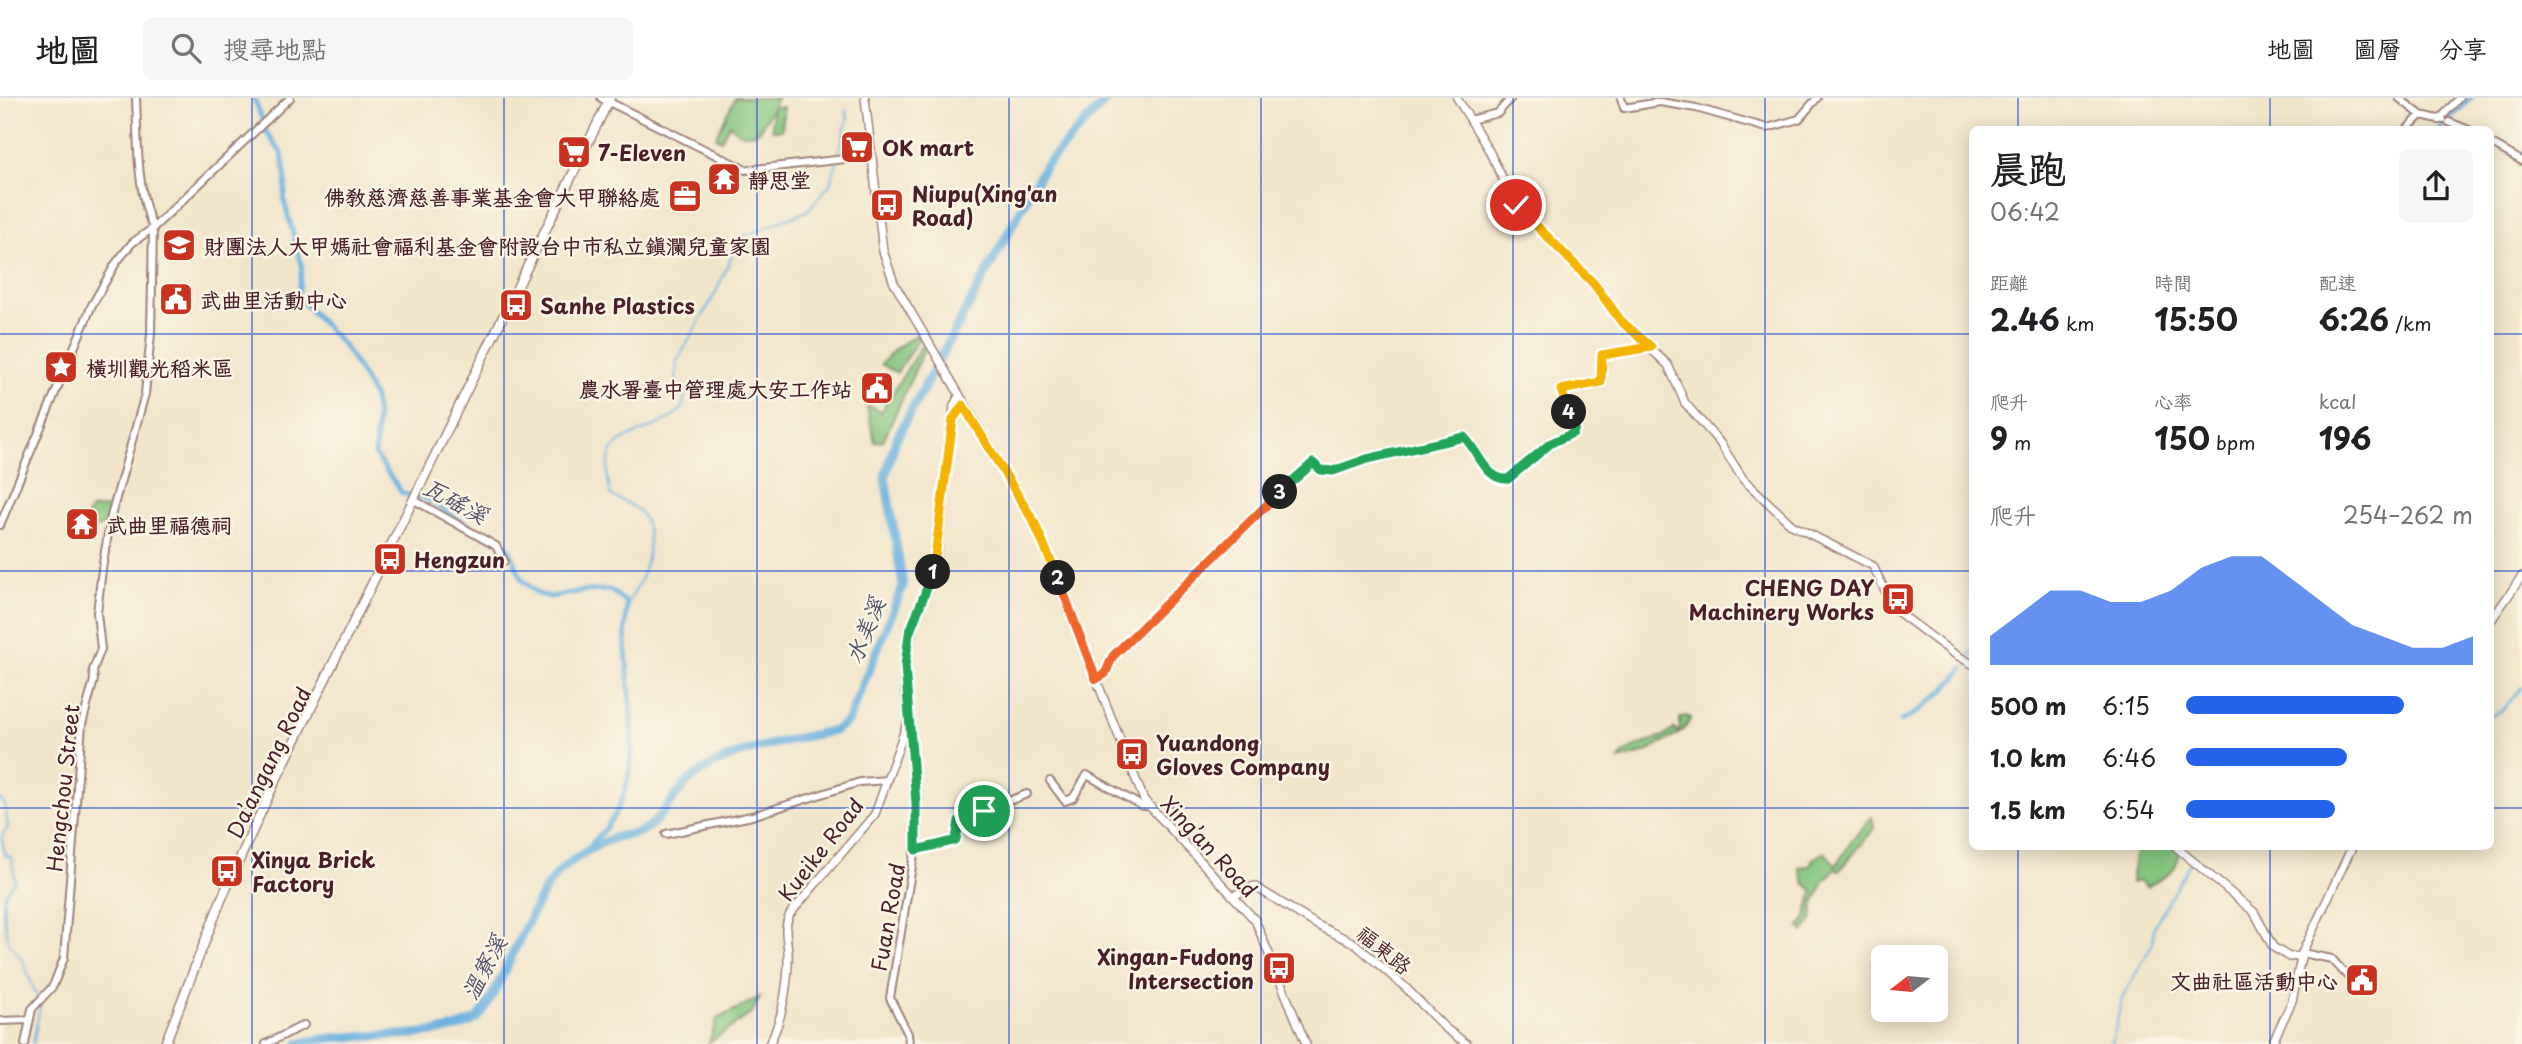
<!DOCTYPE html>
<html lang="zh-TW">
<head>
<meta charset="utf-8">
<style>
	body { margin:0; font-family:"Playpen Sans","LXGW WenKai TC",sans-serif; background:#f6f6f6; color:#202124; height:100vh; display:flex; flex-direction:column; font-size:26px; white-space:nowrap }
	* { box-sizing:border-box; margin:0 }
	p { font-size:23px; color:#757577 }
	.icon { flex:none; width:38px; height:38px; fill:none; stroke:currentColor; stroke-width:2; stroke-linecap:round; stroke-linejoin:round }
	.map { position:relative; flex:1; overflow:hidden }
	.sheet { position:absolute; left:1969px; top:28px; width:525px; height:724px; display:flex; flex-direction:column; background:#fff; border-radius:10px; box-shadow:0 4px 18px #0003 }
	.sheet>* { flex:none }
	.needle { width:46px; rotate:254deg }
	.controls { position:absolute; left:1871px; top:847px; display:grid; gap:14px }
	.controls a { display:grid; place-items:center; width:77px; height:77px; border-radius:10px; background:#fff; box-shadow:0 4px 18px #0003; font-size:35px }
	.pin { position:absolute; display:grid; place-items:center; width:60px; height:60px; color:#fff; margin:-30px; border:4px solid #fff; border-radius:50%; box-shadow:0 2px 7px #0007 }
	.km { position:absolute; width:35px; height:35px; margin:-18px; border-radius:50%; background:#222; color:#fff; font-size:19px; line-height:35px; text-align:center }
	.round { display:grid; place-items:center; flex:none; width:74px; height:74px; border-radius:10px; background:#f6f6f6 }
	.headline { display:flex; align-items:center; justify-content:space-between; height:119px; padding:0 21px }
	h1 { font-size:38px; font-weight:700; line-height:52px }
	.metrics { display:grid; grid-template-columns:repeat(3,1fr); gap:10px; height:119px; padding:7px 21px }
	.metrics div { display:grid; align-content:center }
	.metrics b { font-size:30px; font-weight:700 }
	.metrics small { font-size:19px; font-weight:400 }
	.metrics p { font-size:19px }
	.chart { height:196px; padding:14px 21px }
	.chart p { display:flex; justify-content:space-between }
	.chart svg { width:100%; height:126px; margin-top:7px; fill:#2563eb; opacity:.7 }
	ul { padding:0 21px; list-style:none; font-size:23px }
	li { display:grid; grid-template-columns:112px 84px 1fr; align-items:center; height:52px }
	li i { height:18px; border-radius:9px; background:#2563eb }
	header { display:flex; align-items:center; gap:42px; box-sizing:border-box; height:98px; padding:0 35px; background:#fff; border-bottom:2px solid #e0e0e0 }
	header strong { font-size:33px }
	nav { display:flex; gap:38px; margin-inline-start:auto; font-size:24px }
	.search { width:490px; height:63px; background:#f6f6f6; display:flex; align-items:center; gap:18px; box-sizing:border-box; padding:0 24px; border-radius:10px; color:#757577; font-size:26px }
	.map>svg:first-child { display:block }
	.green { fill:#83c57d; stroke:#667254; stroke-width:2 }
	.lines { fill:none; stroke-linecap:round; stroke-linejoin:round }
	.stream { stroke:#68b0df; stroke-width:2 }
	.canal { stroke:#68b0df; stroke-width:5 }
	.river { stroke:#68b0df; stroke-width:9 }
	.minor-casing { stroke:#9e827a; stroke-width:10 }
	.tertiary-casing { stroke:#9e827a; stroke-width:10 }
	.secondary-casing { stroke:#9e827a; stroke-width:11 }
	.minor { stroke:#fff; stroke-width:6 }
	.tertiary { stroke:#fff; stroke-width:7 }
	.secondary { stroke:#fff; stroke-width:8 }
	.split-1-casing { stroke:#fff; stroke-width:14 }
	.split-2-casing { stroke:#fff; stroke-width:14 }
	.split-3-casing { stroke:#fff; stroke-width:14 }
	.split-4-casing { stroke:#fff; stroke-width:14 }
	.split-5-casing { stroke:#fff; stroke-width:14 }
	.split-1 { stroke:#22a559; stroke-width:9 }
	.split-2 { stroke:#f5b400; stroke-width:9 }
	.split-3 { stroke:#f0652b; stroke-width:9 }
	.split-4 { stroke:#22a559; stroke-width:9 }
	.split-5 { stroke:#f5b400; stroke-width:9 }
	.grid { fill:none; stroke:#1d4ed8; stroke-width:2; stroke-opacity:0.55 }
	.labels { text-anchor:middle; dominant-baseline:central; stroke-width:5; stroke-linejoin:round; paint-order:stroke }
	.poi-label { font-size:21px; font-weight:bold; fill:#4a1f2b; stroke:#fcf5e5; text-anchor:start }
	.street-label { font-size:21px; fill:#4a1f2b; stroke:#fcf5e5 }
	.water-label { font-size:23px; font-style:italic; fill:#54526a; stroke:#fcf5e5 }
</style>
</head>
<body>
<header>
<strong>地圖</strong>
<div class="search"><svg class="icon" aria-label="search" viewBox="0 0 24 24"><circle cx="10" cy="10" r="6"/><path d="M15 15l6 6"/></svg>搜尋地點</div>
<nav><a>地圖</a><a>圖層</a><a>分享</a></nav>
</header>
<div class="map">
<svg width="2522" height="946" viewBox="0 0 2522 946">
	<rect width="100%" height="100%" fill="#fcf5e5"/>
	<filter id="ink" filterUnits="userSpaceOnUse"><feTurbulence type="fractalNoise" baseFrequency=".0143" numOctaves="2"/><feDisplacementMap in="SourceGraphic" scale="14" xChannelSelector="R" yChannelSelector="G"/><feConvolveMatrix kernelMatrix="1 2 1 2 8 2 1 2 1" color-interpolation-filters="sRGB"/></filter>
	<filter id="wash" filterUnits="userSpaceOnUse"><feTurbulence type="fractalNoise" baseFrequency=".00686" numOctaves="4" result="noise"/><feDisplacementMap in="SourceGraphic" scale="28" xChannelSelector="R" yChannelSelector="G"/><feGaussianBlur stdDeviation="1.57" result="paint"/><feColorMatrix in="noise" values="0 0 0 0 0 0 0 0 0 0 0 0 0 0 0 0 0 1.4 0 .05"/><feComposite in="paint" operator="in"/></filter>
	<g filter="url(#wash)">
		<rect width="100%" height="100%" fill="#f2e6ca"/>
		<path class="green" d="M735,0H777L773,9H783L782,32H772V11L759,33C747,39 738,37 730,26L721,42L716,39Z
			M917,236L919,240L897,275L881,266L895,251Z
			M921,248H926L883,343L875,344L866,306L881,314Z
			M110,410L106,428L90,430L86,421L90,411Z
			M1686,618L1691,620L1683,633L1646,654L1619,662C1628,645 1660,645 1674,631L1677,634L1680,631V620Z
			M1872,719L1874,731L1839,773L1835,771L1824,783L1814,806L1812,822L1804,834L1799,829L1805,822L1813,793L1805,786L1799,769L1810,768L1813,761L1825,754L1836,768L1852,742Z
			M2141,749H2181C2176,777 2169,775 2147,789L2140,783L2131,785L2135,757Z
			M760,899L752,915L709,945L717,921Z"/>
		<g class="lines">
			<path class="stream" d="M838,58L848,19L846,12
				M627,505C644,483 659,440 640,414C634,407 619,402 611,397C594,327 643,346 682,311L685,298L676,282L677,263L715,196L733,155L744,138L807,113L830,86L837,64
				M2490,619L2503,612L2522,589
				M0,701L5,707L8,729L2,738L4,756L12,760L15,783L5,796L3,812L8,844L23,863L38,902
				M33,946L40,908
				M2112,946L2122,901L2153,845L2154,828L2191,764"/>
			<path class="canal" d="M254,0L267,35L282,56L286,82L284,102L302,169L298,199L344,248L364,281L374,300L377,318L375,357L402,395L427,401L482,436L502,443L510,452L522,482L538,496L551,499L582,493L610,492L627,505C618,576 654,663 608,727C600,738 589,748 579,759
				M2438,32L2471,0
				M1967,564L1972,554
				M1901,623C1925,611 1949,591 1963,570"/>
			<path class="river" d="M298,946C346,931 436,946 476,921C493,910 530,808 552,782C566,764 593,748 613,740C621,737 631,738 639,734C661,725 673,696 691,681C730,650 789,643 836,632L848,623L903,488L885,379L896,341L1044,69L1108,0"/>
		</g>
	</g>
	<g filter="url(#ink)">
		<g class="lines">
			<g class="minor-casing">
				<path id="minor" d="M601,0L746,72L872,58
					M1621,0L1624,10L1660,4L1696,10L1767,30L1799,21L1817,0
					M2399,0L2421,17L2443,22
					M1470,22L1498,15L1511,0
					M2439,22L2459,0
					M2449,24L2469,32
					M2406,32L2421,17
					M2490,45L2522,63
					M414,402L496,448L504,463
					M0,427L92,207L116,165L132,145L153,130L290,0
					M1096,581L1105,576L1113,558L1309,368L1313,365L1321,372L1333,373L1367,361L1464,339C1477,351 1486,383 1508,381L1551,345L1574,333L1561,292L1601,284L1605,255L1651,249
					M1050,683L1065,703L1073,700L1087,677L1142,708H1149
					M666,736L752,718L860,684L887,682
					M916,752L953,743L961,721L1027,696
					M2302,855L2332,861L2350,881
					M0,923L29,922
					M25,946L32,911L53,888L64,860L82,626L94,582L93,572L101,551L97,515L102,471L111,418L145,296L151,236L153,130C136,90 138,43 136,0
					M266,946L304,927
					M909,946L908,936L890,900L917,738L909,620"/>
			</g>
			<g class="tertiary-casing">
				<path id="tertiary" d="M865,0L883,153L894,185L1034,424L1144,702L1255,822L1306,946
					M1457,0L1488,51L1516,107L1594,186L1621,223L1668,267L1685,305L1720,345L1743,381L1792,427L1873,468L1894,511L1953,555L1972,566
					M2490,524L2522,478
					M2176,749L2254,814L2273,849L2289,859L2301,858
					M1235,797L1254,788L1317,827L1354,845L1405,889L1445,930L1467,946
					M769,946C783,922 789,881 788,854C787,838 783,830 790,816L875,716L909,620L905,594L907,551L916,517L936,467L954,307L959,298
					M2272,946L2292,903L2302,855L2352,749"/>
			</g>
			<g class="secondary-casing">
				<path id="secondary" d="M165,946L221,802L273,688L610,0"/>
			</g>
			<use href="#minor" class="minor"/>
			<use href="#tertiary" class="tertiary"/>
			<use href="#secondary" class="secondary"/>
		</g>
	</g>
	<g class="lines" filter="url(#ink)">
		<g class="split-1-casing">
			<path id="split-1" d="M933,474L909,536L905,568L916,705V752L953,743L956,741L959,723L984,713"/>
		</g>
		<g class="split-2-casing">
			<path id="split-2" d="M933,474L953,321L963,307L1034,424L1058,480"/>
		</g>
		<g class="split-3-casing">
			<path id="split-3" d="M1058,480L1096,581L1105,576L1113,558L1280,394"/>
		</g>
		<g class="split-4-casing">
			<path id="split-4" d="M1280,394L1313,365L1321,372L1333,373L1367,361L1464,339C1477,351 1486,383 1508,381L1551,345L1573,335L1575,330L1569,314"/>
		</g>
		<g class="split-5-casing">
			<path id="split-5" d="M1516,107L1594,186L1621,223L1651,249L1602,257L1601,284L1561,292L1569,314"/>
		</g>
		<use href="#split-1" class="split-1"/>
		<use href="#split-2" class="split-2"/>
		<use href="#split-3" class="split-3"/>
		<use href="#split-4" class="split-4"/>
		<use href="#split-5" class="split-5"/>
	</g>
	<path class="grid" d="M252,0V946M504,0V946M757,0V946M1009,0V946M1261,0V946M1513,0V946M1765,0V946M2018,0V32M2270,0V32M0,236H1972M2490,236H2522M0,473H1972M2490,473H2522M0,710H1972M2490,710H2522M2018,749V946M2270,749V946"/>
	<defs>
		<g id="supermarket-square" transform="scale(1.75)"><rect x="-9" y="-9" width="18" height="18" rx="4" fill="#c8321e" stroke="#fcf5e5"/><path d="M-6-5.5h2.5l.6 2H6L4.5 2H-2.5L-4.4-4H-6ZM-1.5 3.2a1.3 1.3 0 1 0 .1 0ZM3 3.2a1.3 1.3 0 1 0 .1 0Z" fill="#fff"/></g>
		<g id="temple-square" transform="scale(1.75)"><rect x="-9" y="-9" width="18" height="18" rx="4" fill="#c8321e" stroke="#fcf5e5"/><path d="M0-6L5-2H3V0L6.5 2.5H4V6H1.5V3h-3V6H-4V2.5H-6.5L-3 0V-2H-5Z" fill="#fff"/></g>
		<g id="office-square" transform="scale(1.75)"><rect x="-9" y="-9" width="18" height="18" rx="4" fill="#c8321e" stroke="#fcf5e5"/><path d="M-6-3h4V-5.5h4V-3h4V5H-6ZM-1-4.5V-3h2v-1.5ZM-6 0V1H6V0Z" fill="#fff"/></g>
		<g id="bus-square" transform="scale(1.75)"><rect x="-9" y="-9" width="18" height="18" rx="4" fill="#c8321e" stroke="#fcf5e5"/><path d="M-5-6H5V4H4V6H2V4H-2V6H-4V4H-5ZM-3.5-4V0h7V-4ZM-3.5 1.2v1.5H-2V1.2ZM2 1.2v1.5H3.5V1.2Z" fill="#fff"/></g>
		<g id="school-square" transform="scale(1.75)"><rect x="-9" y="-9" width="18" height="18" rx="4" fill="#c8321e" stroke="#fcf5e5"/><path d="M0-5L7-2L0 1L-7-2ZM-4 1L0 2.5L4 1V4Q0 6-4 4Z" fill="#fff"/></g>
		<g id="civic-square" transform="scale(1.75)"><rect x="-9" y="-9" width="18" height="18" rx="4" fill="#c8321e" stroke="#fcf5e5"/><path d="M-.6-6.5H3V-4.5H.6V-3L4-1V1h2V6H-6V1h2V-1L-.6-3ZM-1.2 2.5V6h2.4V2.5Z" fill="#fff"/></g>
		<g id="sight-square" transform="scale(1.75)"><rect x="-9" y="-9" width="18" height="18" rx="4" fill="#c8321e" stroke="#fcf5e5"/><path d="M0-6L1.8-2.2L6-1.7L2.9 1.2L3.7 5.4L0 3.3L-3.7 5.4L-2.9 1.2L-6-1.7L-1.8-2.2Z" fill="#fff"/></g>
	</defs>
	<g fill-rule="evenodd">
		<use href="#supermarket-square" x="857" y="49"/>
		<use href="#supermarket-square" x="574" y="54"/>
		<use href="#temple-square" x="724" y="81"/>
		<use href="#office-square" x="685" y="98"/>
		<use href="#bus-square" x="887" y="107"/>
		<use href="#school-square" x="179" y="147"/>
		<use href="#civic-square" x="176" y="201"/>
		<use href="#bus-square" x="516" y="207"/>
		<use href="#sight-square" x="61" y="269"/>
		<use href="#civic-square" x="877" y="290"/>
		<use href="#temple-square" x="82" y="426"/>
		<use href="#bus-square" x="390" y="461"/>
		<use href="#bus-square" x="1898" y="501"/>
		<use href="#bus-square" x="1132" y="656"/>
		<use href="#bus-square" x="227" y="773"/>
		<use href="#bus-square" x="1279" y="870"/>
		<use href="#civic-square" x="2362" y="882"/>
	</g>
	<g class="labels">
		<g class="poi-label">
			<text x="882" y="49">OK mart</text>
			<text x="598" y="54">7-Eleven</text>
			<text x="748" y="81">靜思堂</text>
			<text x="912" y="95">Niupu(Xing'an<tspan x="912" dy="24">Road)</tspan></text>
			<text x="660" y="98" text-anchor="end">佛教慈濟慈善事業基金會大甲聯絡處</text>
			<text x="204" y="147">財團法人大甲媽社會福利基金會附設台中市私立鎮瀾兒童家園</text>
			<text x="200" y="201">武曲里活動中心</text>
			<text x="540" y="207">Sanhe Plastics</text>
			<text x="86" y="269">橫圳觀光稻米區</text>
			<text x="852" y="290" text-anchor="end">農水署臺中管理處大安工作站</text>
			<text x="106" y="426">武曲里福德祠</text>
			<text x="414" y="461">Hengzun</text>
			<text x="1874" y="489" text-anchor="end">CHENG DAY<tspan x="1874" dy="24">Machinery Works</tspan></text>
			<text x="1156" y="644">Yuandong<tspan x="1156" dy="24">Gloves Company</tspan></text>
			<text x="252" y="761">Xinya Brick<tspan x="252" dy="24">Factory</tspan></text>
			<text x="1254" y="858" text-anchor="end">Xingan-Fudong<tspan x="1254" dy="24">Intersection</tspan></text>
			<text x="2338" y="882" text-anchor="end">文曲社區活動中心</text>
		</g>
		<g class="street-label">
			<text transform="translate(268 664) rotate(-64)">Da’angang Road</text>
			<text transform="translate(62 690) rotate(-84)">Hengchou Street</text>
			<text transform="translate(1210 748) rotate(47)">Xing’an Road</text>
			<text transform="translate(820 751) rotate(-52)">Kueike Road</text>
			<text transform="translate(887 819) rotate(-80)">Fuan Road</text>
			<text transform="translate(1385 851) rotate(39)">福東路</text>
		</g>
		<g class="water-label">
			<text transform="translate(456 402) rotate(28)">瓦磘溪</text>
			<text transform="translate(864 532) rotate(-68)">水美溪</text>
			<text transform="translate(483 869) rotate(-62)">溫寮溪</text>
		</g>
	</g>
</svg>
<div class="controls">
<a><svg class="needle" viewBox="-14 -14 28 28"><path d="M0-13l5 13h-10z" fill="#e53935"/><path d="M0 13l5-13h-10z" fill="#757577"/></svg></a>
</div>
<div class="pin" style="left:984px;top:713px;background:#1e9e55"><svg class="icon" aria-label="arrive" viewBox="0 0 24 24"><path d="M6 21V4h12l-3 4 3 4H6"/></svg></div>
<div class="pin" style="left:1516px;top:107px;background:#d93025"><svg class="icon" aria-label="check" viewBox="0 0 24 24"><path d="M5 12l5 5 9-10"/></svg></div>
<b class="km" style="left:933px;top:474px">1</b>
<b class="km" style="left:1058px;top:480px">2</b>
<b class="km" style="left:1280px;top:394px">3</b>
<b class="km" style="left:1569px;top:314px">4</b>
<section class="sheet">
<div class="headline"><div><h1>晨跑</h1><p>06:42</p></div><a class="round"><svg class="icon" aria-label="share" viewBox="0 0 24 24"><path d="M12 15V3M7 8l5-5 5 5M5 13v7h14v-7"/></svg></a></div>
<div class="metrics">
<div><p>距離</p><b>2.46<small> km</small></b></div>
<div><p>時間</p><b>15:50</b></div>
<div><p>配速</p><b>6:26<small> /km</small></b></div>
</div>
<div class="metrics">
<div><p>爬升</p><b>9<small> m</small></b></div>
<div><p>心率</p><b>150<small> bpm</small></b></div>
<div><p>kcal</p><b>196</b></div>
</div>
<div class="chart"><p><span>爬升</span>254–262 m</p>
<svg viewBox="0 0 160 44" preserveAspectRatio="none"><path d="M0 44V34L10 26L20 18L30 18L40 22L50 22L60 18L70 10L80 6L90 6L100 14L110 22L120 30L130 34L140 38L150 38L160 34V44z"/></svg>
</div>
<ul>
<li><b>500 m</b>6:15<i style="width:76%"></i></li>
<li><b>1.0 km</b>6:46<i style="width:56%"></i></li>
<li><b>1.5 km</b>6:54<i style="width:52%"></i></li>
</ul>
</section>
</div>
</body>
</html>
